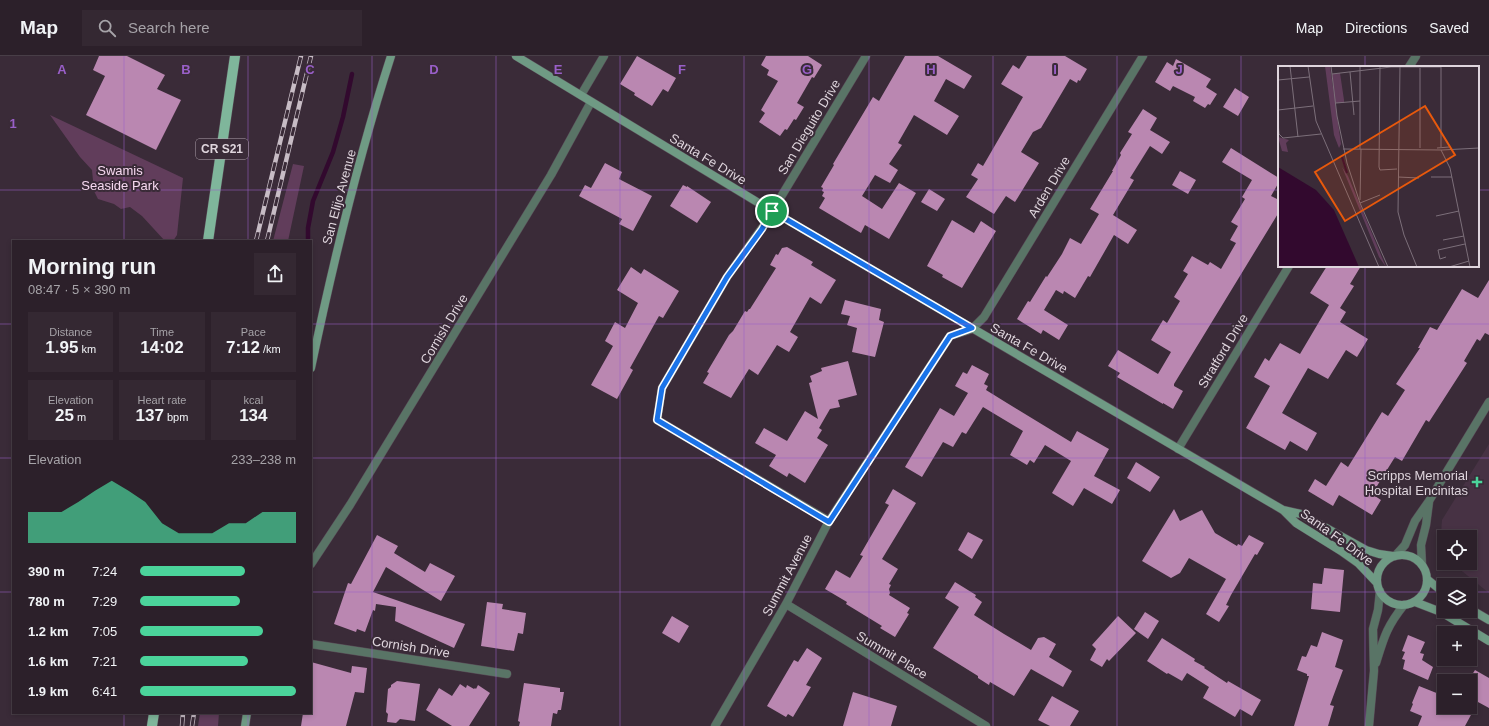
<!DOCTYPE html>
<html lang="en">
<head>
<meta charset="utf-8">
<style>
	body { margin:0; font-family:Helvetica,sans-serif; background:#342832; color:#f1f3f6; height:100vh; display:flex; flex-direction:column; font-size:15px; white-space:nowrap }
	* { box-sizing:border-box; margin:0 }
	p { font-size:13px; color:#a6a3a8 }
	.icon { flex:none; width:22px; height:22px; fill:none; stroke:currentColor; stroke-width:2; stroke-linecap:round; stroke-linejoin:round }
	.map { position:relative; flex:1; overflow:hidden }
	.panel { position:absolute; left:12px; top:184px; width:300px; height:474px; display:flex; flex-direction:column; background:#2c202a; border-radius:0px; box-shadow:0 2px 6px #0003,0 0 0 1px #483e47 }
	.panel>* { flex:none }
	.controls { position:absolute; left:1437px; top:474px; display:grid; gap:8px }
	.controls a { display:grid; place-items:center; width:40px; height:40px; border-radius:0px; background:#2c202a; box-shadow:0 2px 6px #0003,0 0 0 1px #483e47; font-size:20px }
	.pin { position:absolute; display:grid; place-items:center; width:34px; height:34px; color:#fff; margin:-17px; border:2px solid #fff; border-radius:50%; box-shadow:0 1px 4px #0007 }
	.round { display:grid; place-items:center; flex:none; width:42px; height:42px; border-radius:0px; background:#342832 }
	.summary { display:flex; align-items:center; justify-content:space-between; height:68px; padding:0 16px }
	h1 { font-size:22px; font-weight:800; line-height:30px }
	.metrics { display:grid; grid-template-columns:repeat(3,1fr); gap:6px; height:68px; padding:4px 16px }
	.metrics div { display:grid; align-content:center; border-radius:0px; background:#342832; text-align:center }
	.metrics b { font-size:17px; font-weight:800 }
	.metrics small { font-size:11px; font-weight:400 }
	.metrics p { font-size:11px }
	.chart { height:112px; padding:8px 16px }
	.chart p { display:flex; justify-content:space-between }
	.chart svg { width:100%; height:72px; margin-top:4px; fill:#4bd49b; opacity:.7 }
	ul { padding:0 16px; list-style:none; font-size:13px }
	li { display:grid; grid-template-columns:64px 48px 1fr; align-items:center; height:30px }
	li i { height:10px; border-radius:5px; background:#4bd49b }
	header { display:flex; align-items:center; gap:24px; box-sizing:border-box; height:56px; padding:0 20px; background:#2c202a; border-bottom:1px solid #483e47 }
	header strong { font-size:19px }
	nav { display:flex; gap:22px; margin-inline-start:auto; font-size:14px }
	.search { width:280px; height:36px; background:#342832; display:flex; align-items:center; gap:10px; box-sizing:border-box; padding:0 14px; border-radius:0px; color:#a6a3a8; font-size:15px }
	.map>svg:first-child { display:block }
	.built { fill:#473244 }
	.green { fill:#613d5b }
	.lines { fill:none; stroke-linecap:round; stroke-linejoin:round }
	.stream { stroke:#32092e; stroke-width:4.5 }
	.building { fill:#ba87b1 }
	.minor-casing { stroke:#584a56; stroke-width:9 }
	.tertiary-casing { stroke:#584a56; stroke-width:9 }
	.secondary-casing { stroke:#584a56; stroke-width:9 }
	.primary-casing { stroke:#584a56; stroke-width:11 }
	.minor { stroke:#597466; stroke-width:8 }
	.tertiary { stroke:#597466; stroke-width:8 }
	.secondary { stroke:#6f9a84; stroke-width:8 }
	.primary { stroke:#7fb69b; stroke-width:10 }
	.rail-casing { stroke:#c7bcc5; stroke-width:4.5 }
	.rail { stroke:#3a2b38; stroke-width:3; stroke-dasharray:9; stroke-linecap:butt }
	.route-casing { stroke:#fff; stroke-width:8 }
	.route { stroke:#1a73e8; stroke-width:5 }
	.grid { fill:none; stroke:#995fc8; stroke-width:1; stroke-opacity:0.55 }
	.poi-dot { fill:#4bd49b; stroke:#3a2b38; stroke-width:1.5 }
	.labels { text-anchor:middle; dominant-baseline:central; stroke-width:4; stroke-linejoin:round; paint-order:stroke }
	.shield { fill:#3a2b38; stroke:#aea2ac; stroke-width:1 }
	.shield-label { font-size:12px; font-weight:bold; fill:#dfd5dd }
	.street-label { font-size:13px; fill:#dfd5dd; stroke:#3a2b38 }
	.park-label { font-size:13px; fill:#f6d8f0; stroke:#3a2b38 }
	.poi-label { font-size:13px; fill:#dfd5dd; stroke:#3a2b38; text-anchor:end }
	.inset-river { fill:none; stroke:#32092e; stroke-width:2 }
	.inset-road { fill:none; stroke:#7c6f7a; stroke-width:1 }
	.view { fill:#e8590c; fill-opacity:0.15; stroke:#e8590c; stroke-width:2 }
	.inset-edge { fill:none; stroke:#dfd5dd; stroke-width:2 }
	.grid-label { font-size:13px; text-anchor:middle; font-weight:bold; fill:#995fc8; stroke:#3a2b38; stroke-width:4; stroke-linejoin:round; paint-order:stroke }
</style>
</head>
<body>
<header>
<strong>Map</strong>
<div class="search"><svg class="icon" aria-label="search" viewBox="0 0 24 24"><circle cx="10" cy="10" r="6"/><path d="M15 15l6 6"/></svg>Search here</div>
<nav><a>Map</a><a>Directions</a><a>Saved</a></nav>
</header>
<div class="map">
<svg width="1489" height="670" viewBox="0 0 1489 670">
	<rect width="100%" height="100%" fill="#3a2b38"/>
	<path class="built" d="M1489,388V537L1452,507H1470V481H1444V497L1440,492L1442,464Z"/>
	<path class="green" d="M50,59L183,122L177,179L173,185H165L142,160L130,151L121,153L114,148L98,143L94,135L92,114L80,101Z
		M293,108L304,110L288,185H273Z
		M200,657H219L218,670H198Z"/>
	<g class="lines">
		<path class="stream" d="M308,185V172L313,145L333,96L343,61L352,18"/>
	</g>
	<path class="building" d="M99,0H127L165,19L157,33L181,44L156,94L86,59L105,20L93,14Z
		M637,0L676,22L668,36L663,33L652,50L634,39L635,37L620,28Z
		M766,0H808L822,9L814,22L812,21L797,47L804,51L796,64L794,63L787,74L785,73L780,80L759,66L765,57L761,54L778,25L767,19L769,14L761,9Z
		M905,0H938L972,20L964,33L946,23L934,45L959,60L947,79L914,59L898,87L902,89L889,108L898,114L890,127L875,119L862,140L882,153L899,127L916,137L889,183L865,169L861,177L819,152L825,142L822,140L824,136L822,135L823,132L821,131L834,109L833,108L873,41L879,45Z
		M1027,0H1065L1087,13L1080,25L1078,24L1077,27L1070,23L1041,72L1033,76L1021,96L1039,107L1015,146L1006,140L994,158L966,141L978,123L971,119L978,107L983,110L1023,41L1001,28L1013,9L1019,13Z
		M1176,3L1211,23L1206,31L1217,38L1210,49L1208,48L1205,52L1193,45L1195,41L1173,30L1170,35L1155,26L1167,6L1173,10Z
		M1235,32L1249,41L1238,60L1223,51Z
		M1143,53L1157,62L1150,74L1170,86L1162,98L1150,90L1130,122L1134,124L1113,159L1137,174L1128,188L1114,179L1090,221L1088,220L1075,242L1064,235L1063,238L1056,234L1044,254L1068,269L1059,284L1043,274L1041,278L1017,263L1028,245L1030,246L1046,220L1047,221L1062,198L1070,182L1081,188L1099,158L1090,153L1113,115H1112L1121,99L1120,97L1132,78L1128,76Z
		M1231,92L1279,122V126L1271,140L1279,144V156L1174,328V330L1183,335L1173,353L1163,347V348L1117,321L1120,317L1108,310L1118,294L1158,318L1171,296L1151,284L1163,264L1167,267L1180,245L1174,241L1188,218L1183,215L1192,200L1208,209L1210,206L1221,213L1236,187L1230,184L1238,170L1231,166L1245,143L1242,141L1252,124L1222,106Z
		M605,107L622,116L619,123L652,140L633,175L619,168L622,163L579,140L585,129L591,132Z
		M1180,115L1196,124L1188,138L1172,129Z
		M683,129L687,131V130L711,146L697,167L670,150Z
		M929,133L945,143L937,155L921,146Z
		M952,164L974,177L981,165L996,175L962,232L942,221L943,219L927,210Z
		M787,191L813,206L811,209L836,224L821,248L810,241L790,276L798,281L789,296L777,289L758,319L749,313L731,342L703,327L709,317L707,316L729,279L733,275L745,255L747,256L749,253H750L776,212L770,209L776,198L778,199L782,192Z
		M1327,210H1361L1350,228L1354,230L1340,252L1346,256L1340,266L1368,283L1357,301L1346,294L1328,323L1308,312L1282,357L1317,377L1307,395L1290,385L1285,394L1246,372L1270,330L1254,321L1265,302L1269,305L1280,287L1300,298L1329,249L1310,237Z
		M631,211L641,218L644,213L679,235L663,262L659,260L630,312L633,314L617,343L591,329L613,290L605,285L615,266L625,272L638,247L617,234Z
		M1489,224V279L1485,277L1480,285L1477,283L1464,305L1467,307L1458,321L1429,366L1426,364L1402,405L1395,401L1372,438L1381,444L1372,459L1339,439L1333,450L1308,435L1315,423L1326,430L1341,406L1348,411L1382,356L1388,360L1405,334L1396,328L1420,292H1418L1430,271L1437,274L1462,233L1478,242Z
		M845,244L881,253L879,264L884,266L875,301L852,296L857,272L847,269L850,260L841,258Z
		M848,305L857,339L838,344L840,351L830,353L819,372L822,374L817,382L828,389L805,427L789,417L787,421L769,410L776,399L755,387L764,372L787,385L805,355L818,363L809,327L812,326L810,320L822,315L821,312Z
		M972,309L989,318L984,328L988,330L986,334L1007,347L1071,386L1077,375L1109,393L1094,420L1120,434L1112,448L1084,432L1073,450L1052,437L1071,405L1045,389L1034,407L1030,404L1027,409L1010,399L1023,375L983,351L966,378L962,376L953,391L943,386L922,421L905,411L940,352L954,360L968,337L955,330L963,316L967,318Z
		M1136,406L1160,421L1150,436L1127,422Z
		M893,433L916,447L882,503L898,513L889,528L891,529L889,533L890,537L889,539L910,552L907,557L909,558L895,581L880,572L882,570L846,548L847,546L825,533L836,514L850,522L863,500L860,499L889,449L885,447Z
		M1174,453L1180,465L1202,454L1215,477L1237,490L1238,488L1242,490L1249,479L1264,487L1257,499L1255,498L1231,539L1226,549L1229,550L1219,566L1206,558L1226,523L1189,502L1180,517L1171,522L1142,505Z
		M968,476L983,484L972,503L958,494Z
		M377,479L398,490L394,497L425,516L430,507L455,520L441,545L386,511L373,536L465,568L454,592L395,565L396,551L376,548L375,555L373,554L365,576L357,573L356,576L334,568L348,527L351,528Z
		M1324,512L1344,514L1340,556L1311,553L1313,527L1322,528Z
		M955,526L976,539L975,541L982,546L974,559L1004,578L1031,594L1038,582L1044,581L1056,588L1049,601L1072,615L1063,631L1031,613L1014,640L990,626L989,629L978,622V620L933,592L959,551L945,542Z
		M487,546L503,548L502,553L526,557L523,578L518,577L514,595L481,590Z
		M1145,556L1159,565L1148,583L1134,573Z
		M672,560L689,570L679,587L662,577Z
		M1118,560L1136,577L1109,605L1107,603L1102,611L1090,604L1096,593L1092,589Z
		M1322,576L1343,584L1335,611L1343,614L1330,649L1334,650L1328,670H1294L1309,620H1307V618L1297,614L1302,600L1306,601L1311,589L1317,591Z
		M1408,579L1425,586L1420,597L1424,598L1422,604L1433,611L1428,624L1403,613L1405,604L1402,603L1405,596L1402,595Z
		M1162,582L1195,603L1194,605L1205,611L1204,612L1227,627L1228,625L1261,644L1252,660L1240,653L1235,661L1203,642L1209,631L1187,617L1182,625L1168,617L1167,618L1147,605Z
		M807,592L822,602L806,629L811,631L793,661L788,658L786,661L767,650L794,604L798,606Z
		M311,606L351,617L352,610L367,612L364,637L355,636L346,670H301L303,657H311Z
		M1475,614L1489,622V652L1478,646L1465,670H1418L1422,660L1410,655L1413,648L1412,647L1419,630L1444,640V651H1470V622Z
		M397,625L420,628L415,665L400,663L396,667L387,666L388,658L386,656L388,633L391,631V629Z
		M524,627L560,632V636H564L561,654H558L557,658L553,657L551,670H519L520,666L518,665Z
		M460,628L466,632L467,629L474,633L475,632L476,633L478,629L490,637L469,670H452L426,654L439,632L452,640Z
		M853,636L897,650L891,670H843Z
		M1052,640L1079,655L1070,670H1050L1038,664Z"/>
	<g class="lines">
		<g class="minor-casing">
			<path id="minor" d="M1409,11L1416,0
				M1178,393L1289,210
				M829,465L657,364L662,332L727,221L764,169L866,0
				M311,508L350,449L551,119L591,46
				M786,548L986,670
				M311,588L507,618
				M715,670L786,548L829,465L950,280L972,273L984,261L1143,0"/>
		</g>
		<g class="tertiary-casing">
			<path id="tertiary" d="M581,39L604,0
				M1395,500L1405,489L1415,465L1429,445L1489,346
				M1422,509L1421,489L1426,469L1429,446
				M1376,607C1384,581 1387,570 1404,549
				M1369,670L1374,615L1373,573L1378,554L1380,535"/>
		</g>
		<g class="secondary-casing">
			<path id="secondary" d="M516,0L772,155L1283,454L1296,467L1341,495L1358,507L1377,527
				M311,312C333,207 358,102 391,0
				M1283,454L1301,458L1366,494L1379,498L1393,500
				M1377 524a25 25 0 1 1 50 0a25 25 0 1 1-50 0Z
				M1427,523L1444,537
				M1415,546L1441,556L1489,585
				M1470,553L1489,564
				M245,670L247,657"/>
		</g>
		<g class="primary-casing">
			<path id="primary" d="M208,185L235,0
				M152,670L154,657"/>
		</g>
		<use href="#minor" class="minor"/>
		<use href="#tertiary" class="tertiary"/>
		<use href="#secondary" class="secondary"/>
		<use href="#primary" class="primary"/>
		<g class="rail-casing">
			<path id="rail" d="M256,185L301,0
				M267,185L311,0
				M182,670L183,657
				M192,670L194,657"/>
		</g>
		<use href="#rail" class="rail"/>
	</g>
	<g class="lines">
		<g class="route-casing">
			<path id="route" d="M772,155L972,272L950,280L829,466L657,364L662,332L727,221L762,173Z"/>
		</g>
		<use href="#route" class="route"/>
	</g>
	<path class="grid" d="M124,0V185M248,0V185M372,0V670M496,0V670M620,0V670M744,0V670M869,0V670M993,0V670M1117,0V670M1241,0V670M1365,0V11M0,134H1279M1478,134H1489M1365,210V670M0,268H13M311,268H1489M0,402H13M311,402H1489M0,536H13M311,536H1444M1470,536H1489M124,657V670M248,657V670"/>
	<path class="poi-dot" d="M1475 420h4v4h4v4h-4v4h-4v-4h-4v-4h4z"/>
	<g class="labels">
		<rect class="shield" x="196" y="83" width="52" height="20" rx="3"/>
		<g class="shield-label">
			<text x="222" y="93">CR S21</text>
		</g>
		<g class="street-label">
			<text transform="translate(809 71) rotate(-59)">San Dieguito Drive</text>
			<text transform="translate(708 103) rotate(31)">Santa Fe Drive</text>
			<text transform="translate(1049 131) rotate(-59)">Arden Drive</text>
			<text transform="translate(339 141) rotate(-75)">San Elijo Avenue</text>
			<text transform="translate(444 273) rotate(-59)">Cornish Drive</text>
			<text transform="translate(1029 292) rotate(30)">Santa Fe Drive</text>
			<text transform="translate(1223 295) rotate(-59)">Stratford Drive</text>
			<text transform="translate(1337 481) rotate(36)">Santa Fe Drive</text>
			<text transform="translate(787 519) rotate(-62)">Summit Avenue</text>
			<text transform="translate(411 591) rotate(9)">Cornish Drive</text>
			<text transform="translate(892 599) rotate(31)">Summit Place</text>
		</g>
		<g class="park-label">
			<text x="120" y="114">Swamis<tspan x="120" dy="15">Seaside Park</tspan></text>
		</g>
		<g class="poi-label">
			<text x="1468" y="419">Scripps Memorial<tspan x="1468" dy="15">Hospital Encinitas</tspan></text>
		</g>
	</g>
	<g transform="translate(1278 10)">
		<rect width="201" height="201" fill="#3a2b38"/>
		<path d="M47,0H52L63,78L61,82L56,69ZM62,7L66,34V37H57L54,8ZM0,71L11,74L8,77L10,86L4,85ZM64,101L70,110L108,201L101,191Z" fill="#613d5b"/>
		<path d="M0,101L38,124L56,144L81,201H0Z" fill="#32092e"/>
		<path class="inset-river" d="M64,91L69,107"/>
		<path class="inset-road" d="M12,0L20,71M30,0L38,55L101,201M53,0L59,50L69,97L82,137L110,201M82,0V83M102,0L101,101L102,104L119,103M122,0L120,146L126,169L139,201M72,6L76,49M54,8L113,1H163M0,14L31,11M58,37L82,35M0,44L35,40M0,56L1,68L5,72L43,68M163,81V0M142,82V2M159,82L171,81M65,83L164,84L201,82M163,84L172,102L192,201M120,111L141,112M153,111H174M82,134L83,83M82,137L102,129M158,150L181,145M165,174L186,170M168,191L162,193L160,184L187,178M171,201L191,195"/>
		<path class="view" d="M147,40L177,89L67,155L37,106Z"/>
		<rect width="201" height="201" class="inset-edge"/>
	</g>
	<g class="grid-label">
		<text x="62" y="18">A</text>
		<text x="186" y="18">B</text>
		<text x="310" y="18">C</text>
		<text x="434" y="18">D</text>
		<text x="558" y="18">E</text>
		<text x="682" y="18">F</text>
		<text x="807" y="18">G</text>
		<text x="931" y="18">H</text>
		<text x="1055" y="18">I</text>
		<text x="1179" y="18">J</text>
		<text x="13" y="72">1</text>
	</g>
</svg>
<div class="controls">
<a><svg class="icon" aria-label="locate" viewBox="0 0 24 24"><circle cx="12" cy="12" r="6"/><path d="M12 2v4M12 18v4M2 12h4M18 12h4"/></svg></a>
<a><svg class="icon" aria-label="layers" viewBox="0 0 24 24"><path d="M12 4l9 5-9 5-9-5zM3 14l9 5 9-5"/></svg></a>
<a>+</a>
<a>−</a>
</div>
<div class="pin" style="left:772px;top:155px;background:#1e9e55"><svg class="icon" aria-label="arrive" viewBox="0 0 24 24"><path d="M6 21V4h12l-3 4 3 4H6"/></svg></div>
<section class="panel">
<div class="summary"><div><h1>Morning run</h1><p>08:47 · 5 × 390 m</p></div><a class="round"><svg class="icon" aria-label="share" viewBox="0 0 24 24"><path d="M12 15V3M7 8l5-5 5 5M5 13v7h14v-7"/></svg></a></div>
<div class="metrics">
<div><p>Distance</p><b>1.95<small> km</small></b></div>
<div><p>Time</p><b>14:02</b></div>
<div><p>Pace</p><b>7:12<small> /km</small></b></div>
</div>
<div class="metrics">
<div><p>Elevation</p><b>25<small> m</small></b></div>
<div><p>Heart rate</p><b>137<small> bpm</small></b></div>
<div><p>kcal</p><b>134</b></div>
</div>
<div class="chart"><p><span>Elevation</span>233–238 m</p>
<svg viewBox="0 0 160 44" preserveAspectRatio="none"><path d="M0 44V25L10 25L20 25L30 19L40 12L50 6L60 12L70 19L80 32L90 38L100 38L110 38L120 32L130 32L140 25L150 25L160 25V44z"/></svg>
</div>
<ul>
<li><b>390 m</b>7:24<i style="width:67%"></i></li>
<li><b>780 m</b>7:29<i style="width:64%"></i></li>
<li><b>1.2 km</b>7:05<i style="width:79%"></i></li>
<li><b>1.6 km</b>7:21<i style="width:69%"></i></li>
<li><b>1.9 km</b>6:41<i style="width:100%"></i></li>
</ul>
</section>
</div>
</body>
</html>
